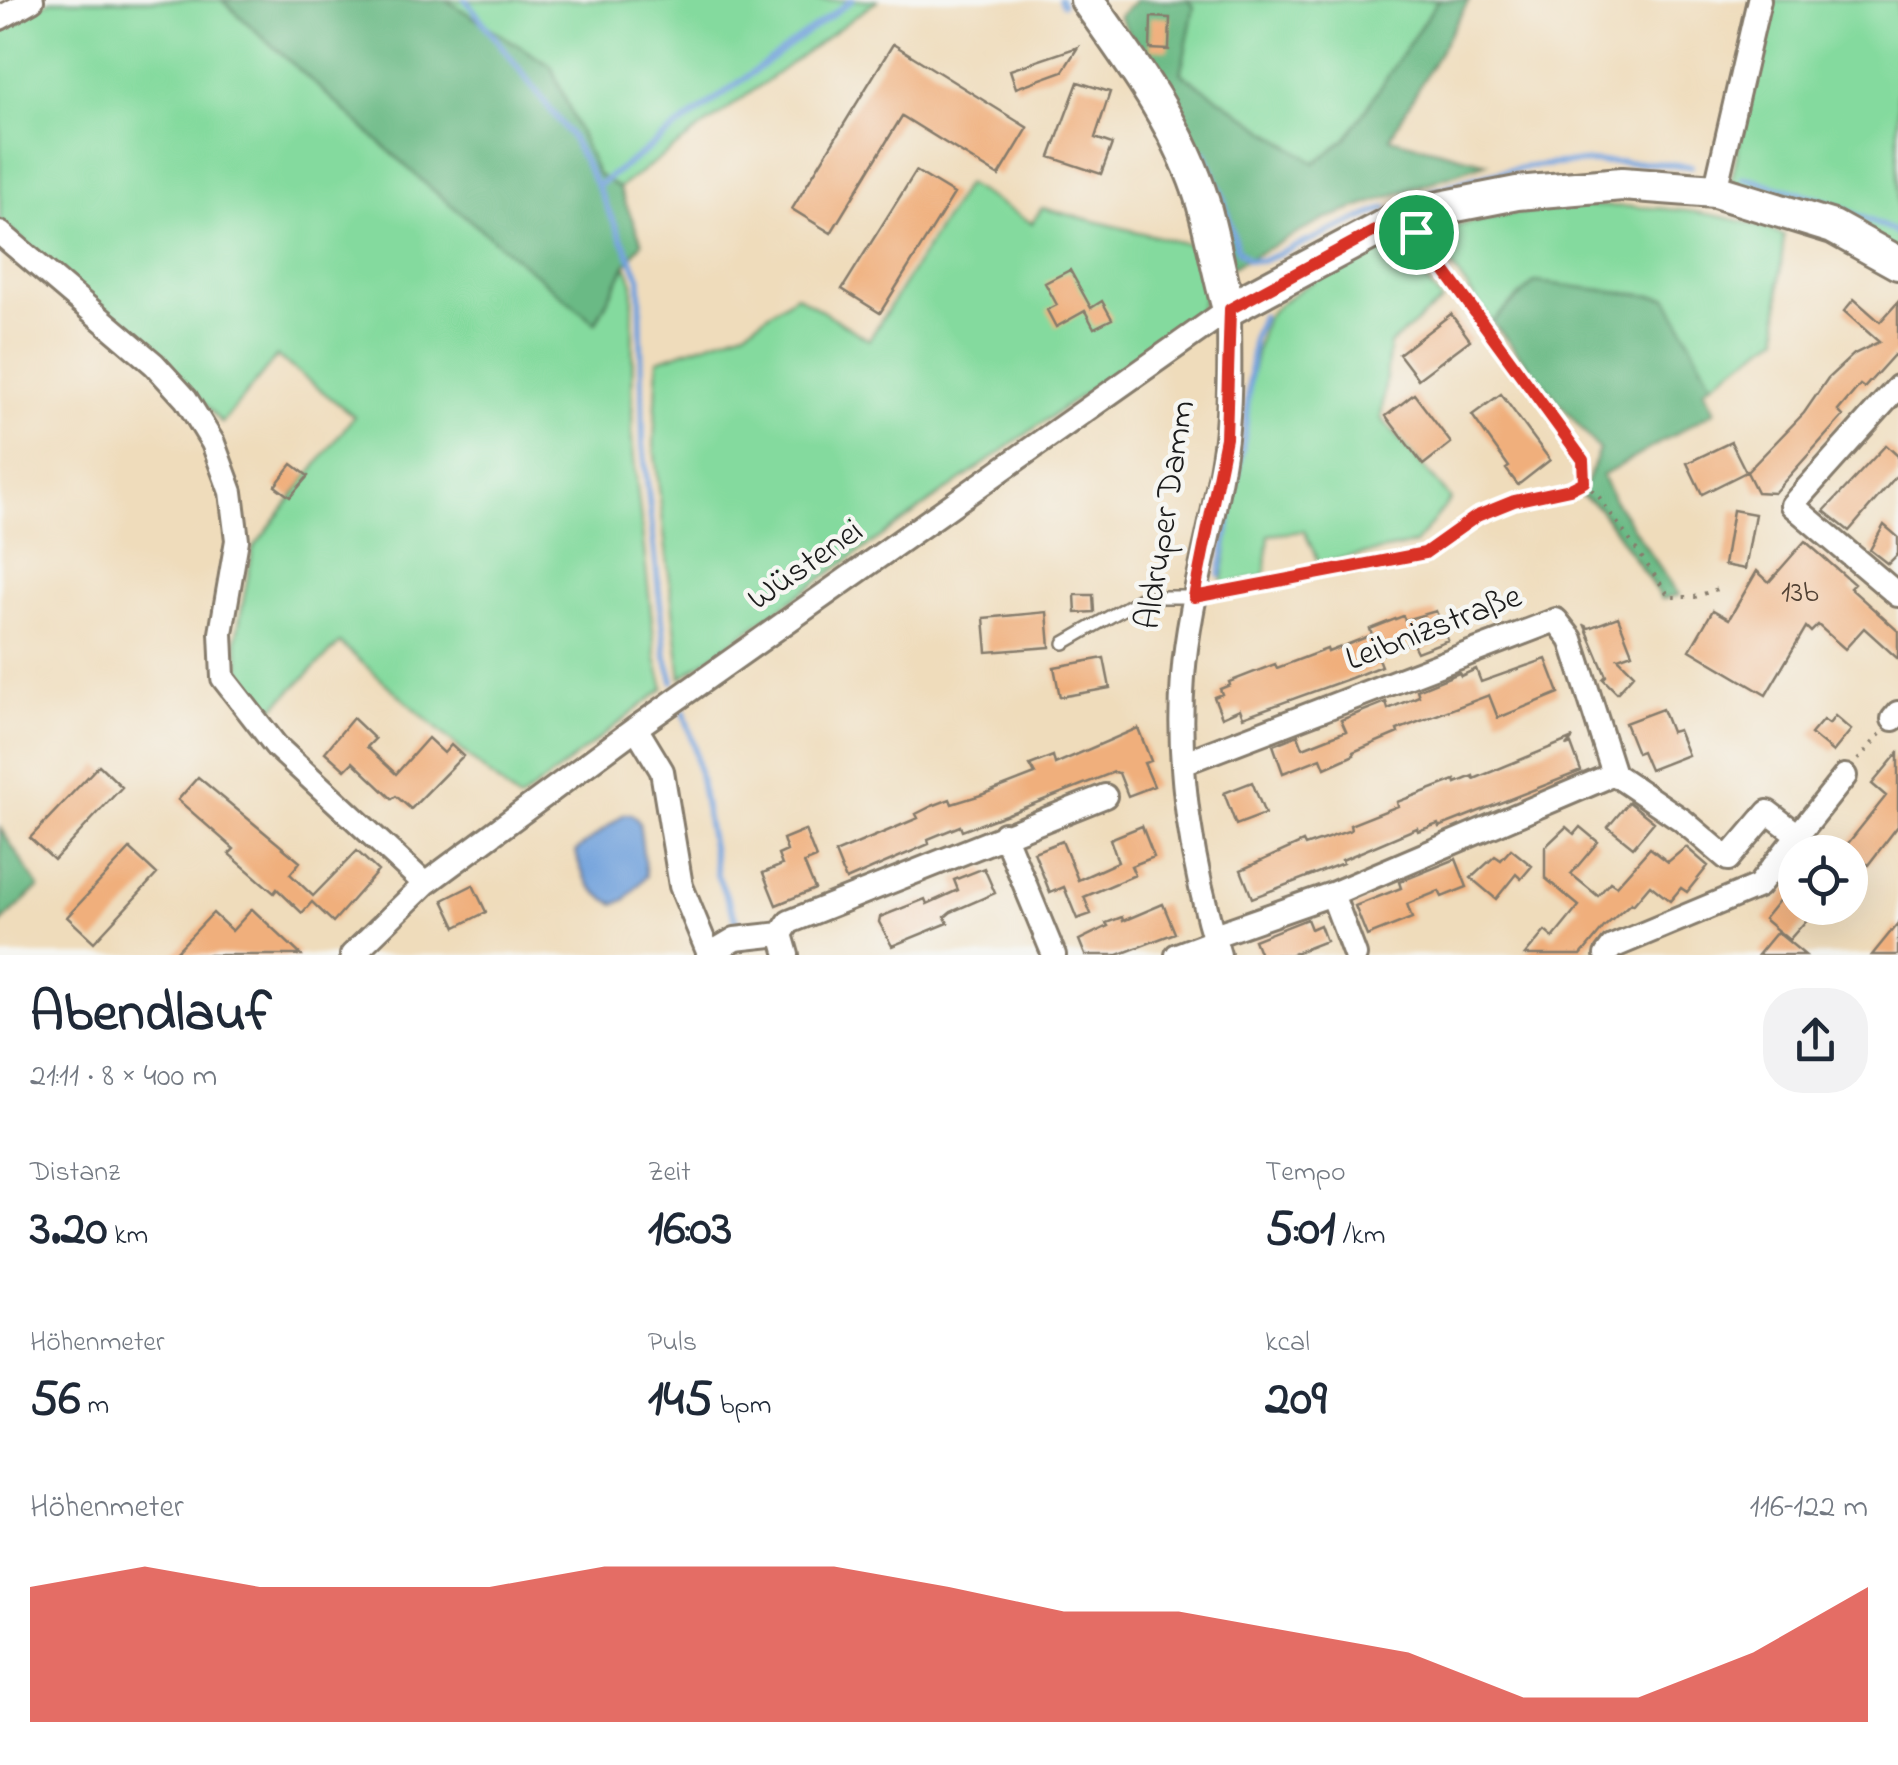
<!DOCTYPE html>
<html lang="de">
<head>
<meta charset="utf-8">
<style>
	body { margin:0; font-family:"Indie Flower",sans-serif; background:#f2f2f3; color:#1f2937; height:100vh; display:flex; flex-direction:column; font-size:38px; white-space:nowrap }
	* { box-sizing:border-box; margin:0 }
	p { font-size:32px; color:#747a83 }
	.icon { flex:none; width:55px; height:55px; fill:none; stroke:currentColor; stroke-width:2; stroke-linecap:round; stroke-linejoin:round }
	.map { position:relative; height:955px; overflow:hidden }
	.panel { display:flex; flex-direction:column; background:#fff; flex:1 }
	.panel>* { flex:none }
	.controls { position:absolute; left:1778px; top:835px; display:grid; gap:20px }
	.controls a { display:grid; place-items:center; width:90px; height:90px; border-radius:50%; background:#fff; box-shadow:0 10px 40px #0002; font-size:50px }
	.pin { position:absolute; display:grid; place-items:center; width:85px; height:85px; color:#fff; margin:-42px; border:5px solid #fff; border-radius:50%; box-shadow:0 2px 10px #0007 }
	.round { display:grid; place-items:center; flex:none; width:105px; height:105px; border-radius:40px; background:#f2f2f3 }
	.head { display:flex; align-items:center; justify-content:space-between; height:170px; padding:0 30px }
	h1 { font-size:55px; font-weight:700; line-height:75px }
	.figures { display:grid; grid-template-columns:repeat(3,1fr); gap:15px; height:170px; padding:10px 30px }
	.figures div { display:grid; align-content:center }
	.figures b { font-size:50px; font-weight:700 }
	.figures small { font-size:28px; font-weight:400 }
	.figures p { font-size:28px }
	.chart { height:280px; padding:20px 30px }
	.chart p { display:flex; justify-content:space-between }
	.chart svg { width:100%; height:180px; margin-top:10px; fill:#d93025; opacity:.7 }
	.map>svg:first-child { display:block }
	.green { fill:#84da9e; stroke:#507b5d; stroke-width:2.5 }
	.forest { fill:#6bba85; stroke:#446b50; stroke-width:2.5 }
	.water { fill:#72a2dc; stroke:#475f7c; stroke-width:2.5 }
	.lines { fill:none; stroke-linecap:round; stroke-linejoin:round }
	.stream { stroke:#72a2dc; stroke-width:6 }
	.building { fill:#f0af7b }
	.lane-casing { stroke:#867c6c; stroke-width:16 }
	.street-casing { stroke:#867c6c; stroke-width:28 }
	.secondary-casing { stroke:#867c6c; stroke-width:38 }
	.path { stroke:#867c6c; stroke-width:4; stroke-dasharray:2.5 8; stroke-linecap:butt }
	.lane { stroke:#fff; stroke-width:11 }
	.street { stroke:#fff; stroke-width:22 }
	.secondary { stroke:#fff; stroke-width:32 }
	.route-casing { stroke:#fff; stroke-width:20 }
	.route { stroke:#d93025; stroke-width:12 }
	.labels { text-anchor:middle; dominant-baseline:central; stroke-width:9; stroke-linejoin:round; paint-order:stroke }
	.number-label { font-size:30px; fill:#514134 }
	.street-label { font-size:35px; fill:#1c1c1c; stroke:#f6f6f2 }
</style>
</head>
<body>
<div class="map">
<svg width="1898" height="955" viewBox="0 0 1898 955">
	<rect width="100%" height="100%" fill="#f6f6f2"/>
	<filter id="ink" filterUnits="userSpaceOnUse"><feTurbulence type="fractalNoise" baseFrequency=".01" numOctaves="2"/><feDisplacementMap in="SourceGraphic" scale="20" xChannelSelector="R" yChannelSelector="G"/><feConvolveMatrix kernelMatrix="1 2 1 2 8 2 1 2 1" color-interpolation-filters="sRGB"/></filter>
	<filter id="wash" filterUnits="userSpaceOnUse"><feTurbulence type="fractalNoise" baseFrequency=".0048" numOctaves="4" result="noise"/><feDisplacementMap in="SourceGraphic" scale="40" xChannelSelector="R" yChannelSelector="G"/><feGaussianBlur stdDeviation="2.25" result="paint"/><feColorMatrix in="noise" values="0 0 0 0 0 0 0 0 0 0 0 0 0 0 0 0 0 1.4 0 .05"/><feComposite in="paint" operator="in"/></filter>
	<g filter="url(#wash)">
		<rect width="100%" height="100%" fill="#efdcbb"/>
		<path class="green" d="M51,0H222L427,185L596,323L626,265L633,283L632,441L656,658L664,688L519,801L340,643L269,712L241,675L236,640L253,549L354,416L277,356L222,423L168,364L0,221V28Z
			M446,0H878L619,188L597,174L551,66Z
			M1187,0H1438L1346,139L1315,164L1181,73L1194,7Z
			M1770,0H1898V250L1731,182Z
			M966,184L1032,223L1042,208L1203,248L1211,278L1199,312L681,678L654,445L658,360L745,330L796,295L869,340Z
			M1576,206C1647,205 1718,209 1784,235L1779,283V336L1712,383L1667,298L1535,282L1492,322L1428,233L1502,215Z
			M1396,243L1442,301L1390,344L1381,418L1451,499L1415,544L1319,563L1304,531L1269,535L1265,576L1222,585C1228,545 1251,333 1269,314C1300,283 1355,260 1396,243Z"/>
		<path class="forest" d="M222,0H446L551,66L597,174L619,188L642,242L626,265L595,323L427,185Z
			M1136,0H1187L1194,7L1181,73L1315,163L1346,139L1438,0H1469L1390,138L1487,163L1328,218L1232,267L1187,136L1119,16Z
			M1535,282L1668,298L1712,383L1704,389L1715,411L1602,476L1614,500L1679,595L1662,599L1599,508L1581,495L1599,450L1492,322Z
			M0,828L39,887L0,924Z"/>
		<path class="water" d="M624,814H632L639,822L646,876L625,900L615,904C592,894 580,875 576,851Z"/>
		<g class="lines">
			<path class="stream" d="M466,0L570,135L597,186L852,0
				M1060,0L1062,4
				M1204,152L1223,197L1237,249L1248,260L1262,261L1386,208
				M1744,178L1819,199L1898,233
				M597,186L640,278L643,444L666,657L673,681
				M1412,198C1437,190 1462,181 1487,175C1549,159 1628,160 1691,166
				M1220,575L1245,432L1253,339L1262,316
				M684,712L694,745L717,875L741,931"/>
		</g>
		<g id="blocks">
			<path class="building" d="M1151,17L1170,18L1169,50L1150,49Z
				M893,44L1028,128L999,176L902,116L831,233L792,209Z
				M1078,47L1063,71L1016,88L1010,70Z
				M1078,82L1110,92L1095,138L1112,144L1101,174L1050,157Z
				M916,171L954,194L880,313L842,289Z
				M1070,270L1091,308L1102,301L1112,319L1094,328L1085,311L1056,327L1047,310L1057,305L1045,283Z
				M1854,299L1880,322L1898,302V358L1894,355L1864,388L1860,385L1838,411L1843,416L1774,493L1757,492L1747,472L1804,413L1828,378L1854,354L1879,342L1844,311Z
				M1451,314L1470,340L1418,379L1399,354Z
				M1414,394L1451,443L1423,465L1386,416Z
				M1501,394L1550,460L1518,485L1506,469L1509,467L1472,415Z
				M1731,442L1746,472L1702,494L1687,463Z
				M1886,445L1898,456V474L1849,531L1824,511Z
				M292,464L308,476L290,497L275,486Z
				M1733,510L1755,514L1745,569L1724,565Z
				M1884,525L1898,537V554L1888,564L1870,550Z
				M1805,541L1854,584L1850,588L1898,631V659L1864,628L1845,649L1818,625L1811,632L1806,627L1766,695L1690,650L1713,610L1729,619L1757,571L1769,582Z
				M1075,595H1093L1094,612L1076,613Z
				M1436,611L1448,640L1417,652L1412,642L1377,656L1381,666L1351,678L1243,717L1240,709L1222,717L1214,697L1222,694L1220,689L1230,685L1229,682L1275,664L1277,668L1327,649L1328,652L1372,635L1370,629L1403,616L1405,620Z
				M1047,612L1050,647L987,652L984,618Z
				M1618,617L1632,653L1618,658L1634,674L1617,693L1603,679L1606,676L1585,626L1589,628Z
				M1104,658L1110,688L1060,697L1054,667Z
				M1546,659L1559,693L1498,718L1489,695L1397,730L1398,733L1353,752L1354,755L1325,768L1321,758L1283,773L1273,745L1298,735L1303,748L1346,731L1341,720L1386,702L1388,709L1419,696L1417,690L1459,673L1461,676L1476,669L1481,682Z
				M1662,709L1671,732L1678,730L1688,755L1650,770L1642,751L1637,753L1625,723Z
				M1835,716L1851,730L1833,752L1811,734L1823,720L1829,724Z
				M353,718L375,739L367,747L396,774L428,738L444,753L451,745L463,756L411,809L396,796L392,799L353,762L345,770L325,752Z
				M1138,728L1151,761L1144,763L1154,786L1128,796L1119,773L1114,772L1008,814L962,831L960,826L928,839L929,844L846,880L835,853L918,818L916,814L932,806L950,799L952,804L981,795L1035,774L1030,765L1053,756L1055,764Z
				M1573,738L1566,746L1571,744L1581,771L1439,827L1438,824L1418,831L1417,828L1342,860L1343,863L1252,898L1241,870L1303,842L1305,846L1351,830L1350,825L1398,806L1397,802L1455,780L1456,783L1473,776L1474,779Z
				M1898,753V826L1868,865L1845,847L1886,796L1872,784Z
				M99,765L122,787L54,860L30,838Z
				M198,777L300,862L290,874L313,896L357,851L378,871L333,922L312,902L302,913L277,889L274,893L229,854L234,849L178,800Z
				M1252,782L1265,814L1236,825L1224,793Z
				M1629,802L1654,822L1633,847L1608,827Z
				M1142,826L1154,857L1131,866L1135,875L1084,897L1091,914L1077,919L1064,887L1050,893L1034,852L1062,841L1078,880L1118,862L1110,839Z
				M1566,827L1574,834L1580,827L1598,842L1571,874L1598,896L1610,882L1616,886L1650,848L1668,862L1686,847L1708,866L1687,892L1681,888L1670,901L1650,885L1633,905L1631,903L1604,927L1581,955H1525L1545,931L1553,938L1579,906L1545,878V847Z
				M805,830L816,858L804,863L815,889L776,905L763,873L782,865L778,855L787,851L783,839Z
				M130,849L157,874L94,942L67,917Z
				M1511,849L1532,866L1521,879L1516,874L1496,899L1471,878L1495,856L1501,860Z
				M1456,859L1467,887L1442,897L1439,891L1407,904L1412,918L1367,936L1355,906L1401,888L1399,882Z
				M984,868L995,893L951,912L945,917L948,923L892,946L879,922L880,917L925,899L927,904L958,890L954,880Z
				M1795,881V908H1802L1811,915L1789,940L1764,919Z
				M473,885L486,912L456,927L443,900Z
				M1163,904L1175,933L1118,955H1085L1079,940L1108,926L1106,923L1122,917L1123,921Z
				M252,909L301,955H173L213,913L232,931Z
				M1307,919L1311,929L1320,925L1326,941L1290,955H1260L1254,940Z
				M1898,923V955H1872Z
				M1777,932L1805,955H1758Z"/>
		</g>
	</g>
	<g filter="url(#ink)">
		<use href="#blocks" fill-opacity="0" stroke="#867c6c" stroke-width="2.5"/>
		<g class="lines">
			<g class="lane-casing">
				<path id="lane" d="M1064,643L1144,597H1193"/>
			</g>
			<g class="street-casing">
				<path id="street" d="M0,18L32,0
					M1715,191L1759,0
					M0,233L154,364L186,399L213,443L231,492L237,540L221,633L223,678L276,746L425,884
					M1898,387L1792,505L1898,595
					M1893,719L1898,713
					M636,728L662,771L681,886L709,954
					M1183,763L1556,620L1571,639L1614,774L1682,820L1728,859L1768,812L1798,835L1845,776
					M1004,834L1054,955
					M1332,894L1355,955
					M1212,936L1332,894L1614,774
					M352,955L425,884L636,728L1229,309
					M708,955L735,939L781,934
					M787,955L781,934L789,922L1105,796
					M1177,955L1214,941
					M1219,955C1192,868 1176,768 1183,677C1189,596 1217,518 1226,438C1231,396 1229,351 1229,309
					M1606,955L1612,947L1758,886L1798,835"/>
			</g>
			<g class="secondary-casing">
				<path id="secondary" d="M1087,0C1132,63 1180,127 1203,203C1213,238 1219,274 1229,309L1405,215L1517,193L1622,184L1715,191L1833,227L1898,263"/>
			</g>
			<path class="path" d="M1584,482L1599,497L1670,597H1695L1723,587
				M1215,593L1425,553L1477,516L1514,501L1570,489L1584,482L1583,460L1422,239
				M1858,760L1881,733"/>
			<use href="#lane" class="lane"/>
			<use href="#street" class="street"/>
			<use href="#secondary" class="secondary"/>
		</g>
	</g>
	<g class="lines" filter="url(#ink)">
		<g class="route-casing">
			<path id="route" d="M1404,215L1583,460L1584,482L1570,489L1514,501L1477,516L1425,553L1194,597L1226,438L1230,309Z"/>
		</g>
		<use href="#route" class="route"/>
	</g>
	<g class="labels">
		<g class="number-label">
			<text x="1800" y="594">13b</text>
		</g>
		<g class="street-label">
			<text transform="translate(1167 515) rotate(-81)">Aldruper Damm</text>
			<text transform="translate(806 566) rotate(-35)">Wüstenei</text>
			<text transform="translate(1434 629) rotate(-21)">Leibnizstraße</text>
		</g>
	</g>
</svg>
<div class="controls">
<a><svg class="icon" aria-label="locate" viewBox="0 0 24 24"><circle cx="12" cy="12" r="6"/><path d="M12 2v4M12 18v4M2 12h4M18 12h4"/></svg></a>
</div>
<div class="pin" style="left:1416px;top:232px;background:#1e9e55"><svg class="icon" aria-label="arrive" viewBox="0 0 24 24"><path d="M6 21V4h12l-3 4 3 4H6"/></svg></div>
</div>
<section class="panel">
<div class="head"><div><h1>Abendlauf</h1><p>21:11 · 8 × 400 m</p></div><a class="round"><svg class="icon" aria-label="share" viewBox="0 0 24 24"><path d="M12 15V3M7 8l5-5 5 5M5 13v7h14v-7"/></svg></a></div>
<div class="figures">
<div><p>Distanz</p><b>3.20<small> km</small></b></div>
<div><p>Zeit</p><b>16:03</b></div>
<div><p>Tempo</p><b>5:01<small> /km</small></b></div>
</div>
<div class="figures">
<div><p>Höhenmeter</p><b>56<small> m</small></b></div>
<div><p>Puls</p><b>145<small> bpm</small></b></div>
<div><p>kcal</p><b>209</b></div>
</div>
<div class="chart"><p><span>Höhenmeter</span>116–122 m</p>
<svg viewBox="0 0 160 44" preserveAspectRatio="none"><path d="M0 44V11L10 6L20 11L30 11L40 11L50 6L60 6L70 6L80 11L90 17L100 17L110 22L120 27L130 38L140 38L150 27L160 11V44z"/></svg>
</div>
</section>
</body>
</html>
